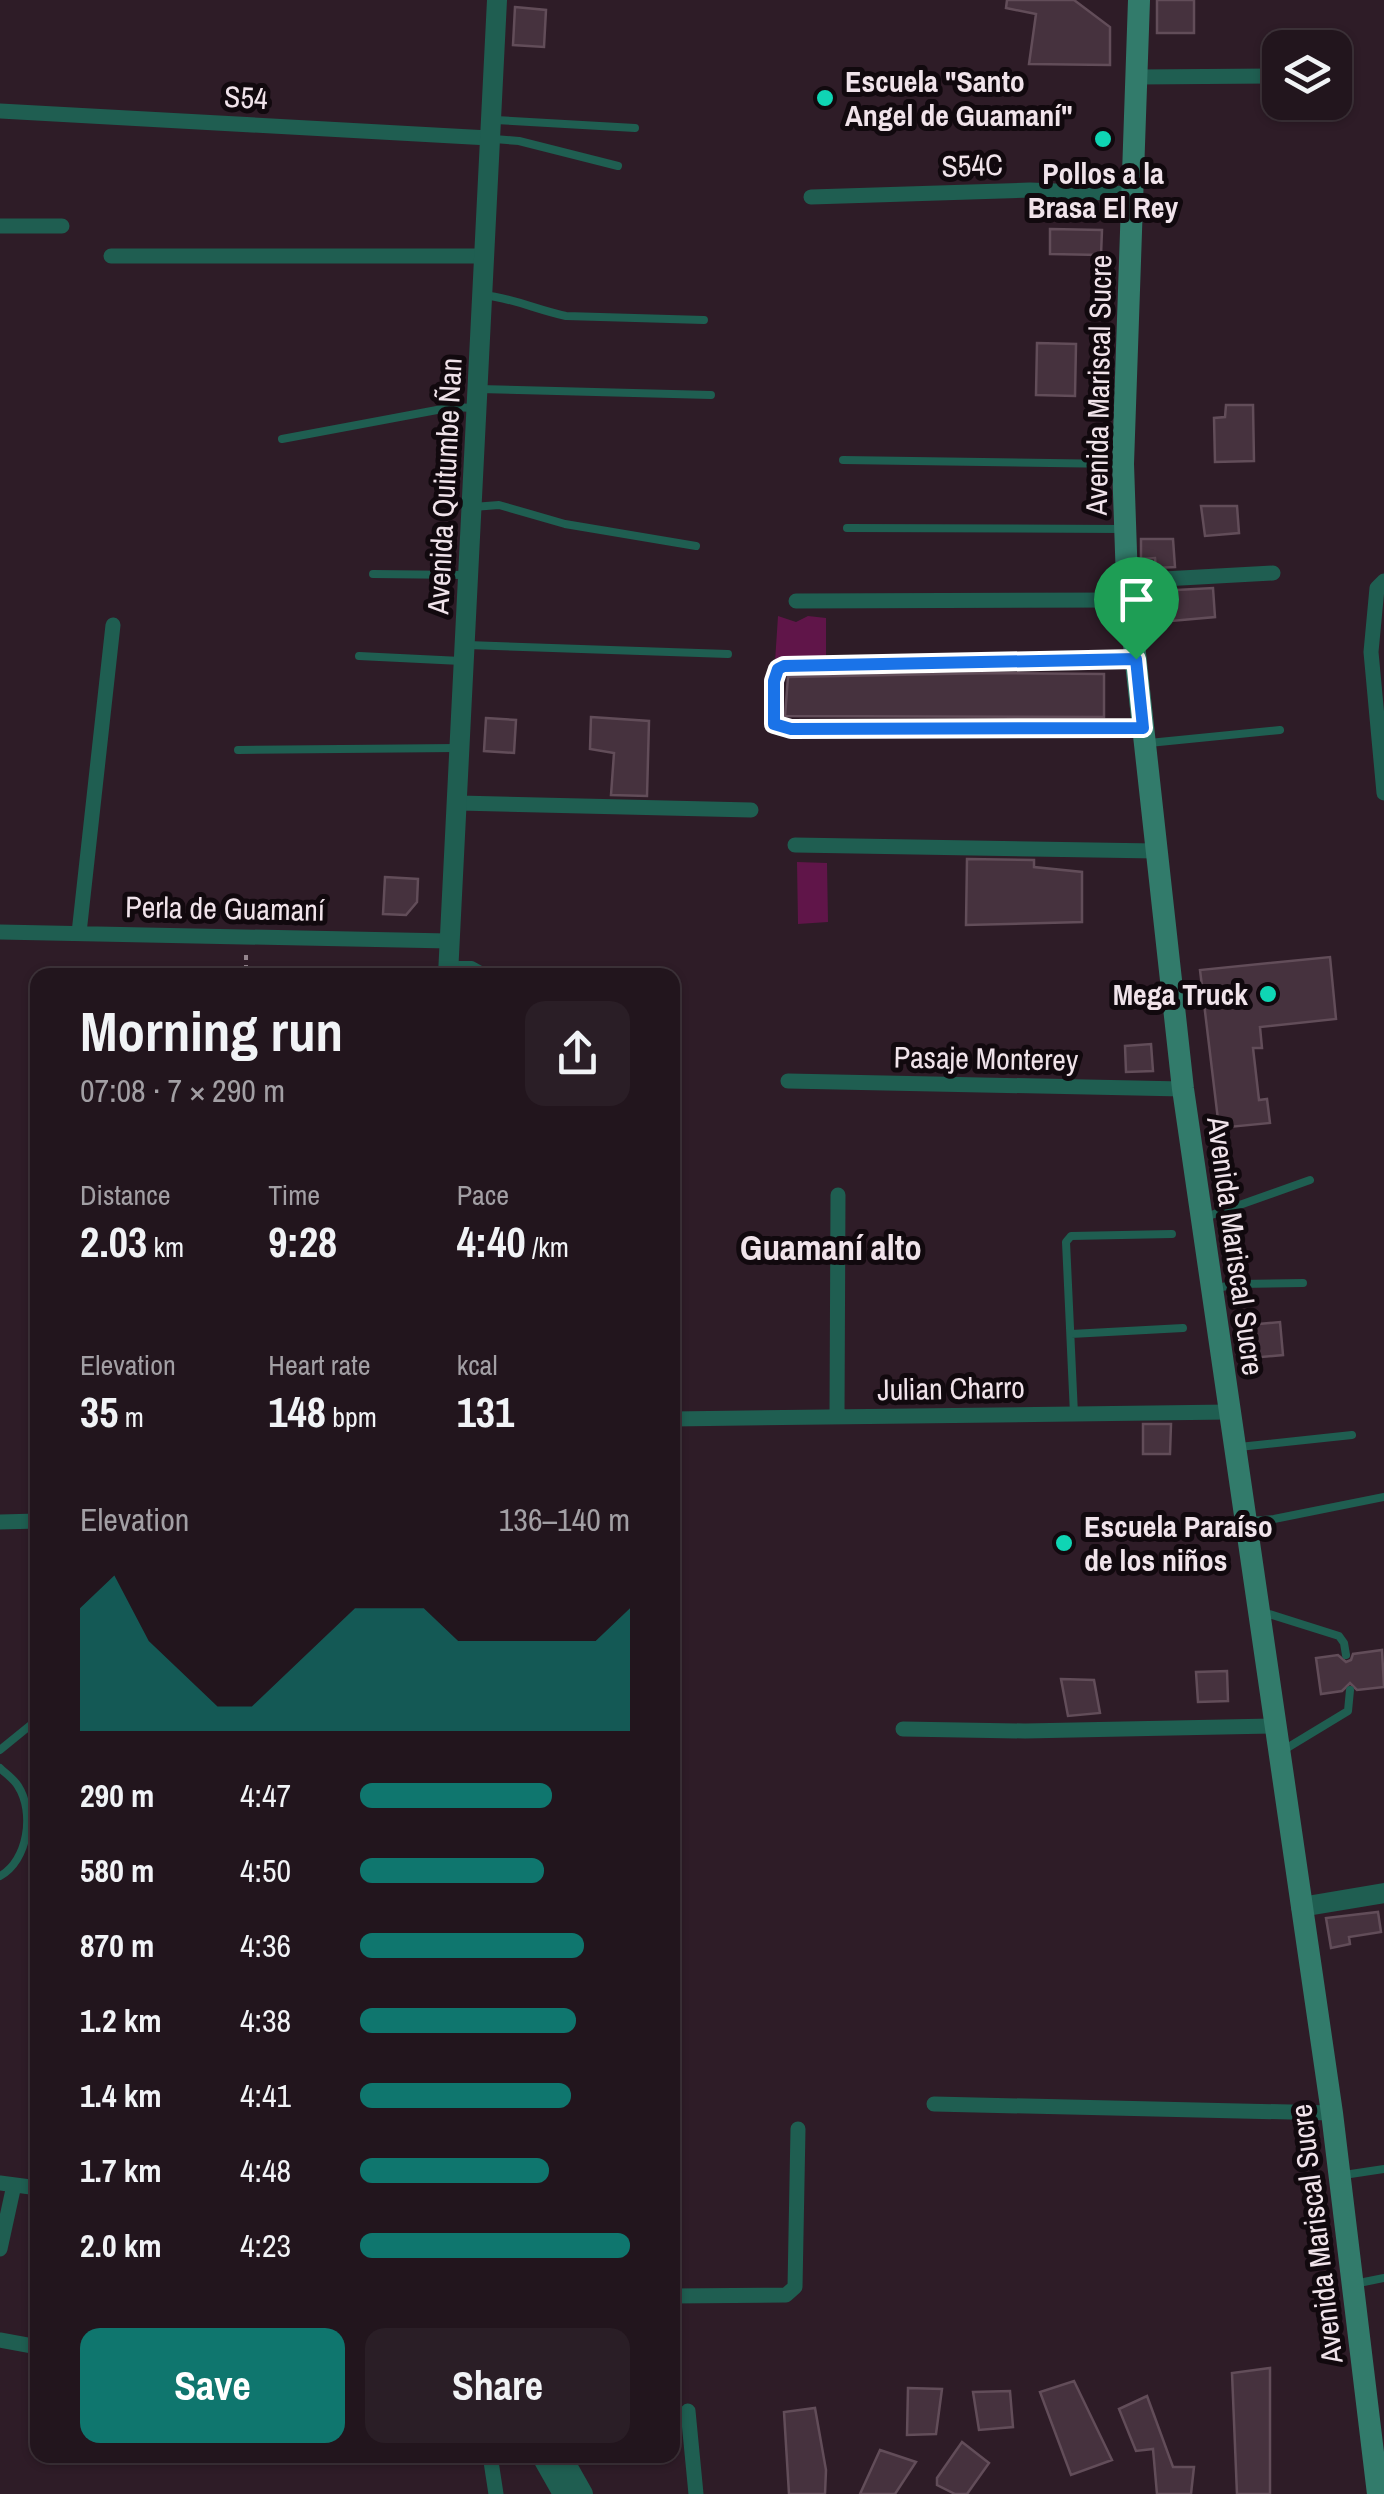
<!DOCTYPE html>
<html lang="en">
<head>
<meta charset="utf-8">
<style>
	body { margin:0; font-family:"Archivo Narrow",sans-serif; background:#2a1e26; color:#f1f3f6; height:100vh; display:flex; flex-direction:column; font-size:38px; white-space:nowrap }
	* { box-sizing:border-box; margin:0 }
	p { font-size:32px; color:#a29fa4 }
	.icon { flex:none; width:55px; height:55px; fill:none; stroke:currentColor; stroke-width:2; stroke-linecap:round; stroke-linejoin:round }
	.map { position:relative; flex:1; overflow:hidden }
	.panel { position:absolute; left:30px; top:968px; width:650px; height:1495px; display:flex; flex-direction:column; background:#22151d; border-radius:20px; box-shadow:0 2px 8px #0004,0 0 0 2px #3f343b }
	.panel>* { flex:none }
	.fabs { position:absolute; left:1262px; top:30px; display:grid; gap:20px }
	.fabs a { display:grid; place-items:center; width:90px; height:90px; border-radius:20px; background:#22151d; box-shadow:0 2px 8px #0004,0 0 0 2px #3f343b; font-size:50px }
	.pin { position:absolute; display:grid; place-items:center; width:85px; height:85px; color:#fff; margin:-102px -42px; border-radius:50% 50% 50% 0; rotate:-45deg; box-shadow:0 0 10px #0007 }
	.pin .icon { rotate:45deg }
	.round { display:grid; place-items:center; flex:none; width:105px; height:105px; border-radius:20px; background:#2a1e26 }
	.head { display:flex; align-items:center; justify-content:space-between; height:170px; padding:0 50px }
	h1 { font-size:55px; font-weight:700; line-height:75px }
	.stats { display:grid; grid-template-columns:repeat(3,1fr); gap:15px; height:170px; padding:10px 50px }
	.stats div { display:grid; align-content:center }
	.stats b { font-size:42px; font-weight:700 }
	.stats small { font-size:28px; font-weight:400 }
	.stats p { font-size:28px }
	.chart { height:280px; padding:20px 50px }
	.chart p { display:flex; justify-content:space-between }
	.chart svg { width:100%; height:180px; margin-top:10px; fill:#0f766e; opacity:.7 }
	.button { display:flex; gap:20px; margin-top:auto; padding:20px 50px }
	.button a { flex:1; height:115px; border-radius:20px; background:#0f766e; color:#fff; font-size:40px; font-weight:700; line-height:115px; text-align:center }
	.button a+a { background:#2a1e26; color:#f1f3f6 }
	ul { padding:0 50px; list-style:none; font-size:32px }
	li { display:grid; grid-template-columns:160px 120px 1fr; align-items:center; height:75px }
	li i { height:25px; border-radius:12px; background:#0f766e }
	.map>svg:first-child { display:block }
	.green { fill:#601549 }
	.building { fill:#46323e; stroke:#624d59; stroke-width:2.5 }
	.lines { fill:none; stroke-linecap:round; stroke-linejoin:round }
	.path { stroke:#94848d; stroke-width:4; stroke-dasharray:5 5; stroke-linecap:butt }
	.service { stroke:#1f5e51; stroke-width:8 }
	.minor { stroke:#1f5e51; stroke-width:15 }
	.tertiary { stroke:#1f5e51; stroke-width:20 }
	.secondary { stroke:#327b6b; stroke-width:22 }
	.route-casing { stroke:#fff; stroke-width:20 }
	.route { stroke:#1a73e8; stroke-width:12 }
	.poi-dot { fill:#0fd5b4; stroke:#11090e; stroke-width:4 }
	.labels { text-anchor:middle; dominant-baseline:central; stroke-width:10; stroke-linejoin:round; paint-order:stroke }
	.poi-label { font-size:30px; font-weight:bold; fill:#f0e3ea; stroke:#11090e; text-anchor:start }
	.street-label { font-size:30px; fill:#f0e3ea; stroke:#11090e }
	.quarter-label { font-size:35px; font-weight:bold; fill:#f0e3ea; stroke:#11090e }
</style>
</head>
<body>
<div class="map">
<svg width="1384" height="2494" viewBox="0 0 1384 2494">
	<rect width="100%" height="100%" fill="#2e1c27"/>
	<path class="green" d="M778,616L796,622L808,616L826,618V661L775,662Z
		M797,862L827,863L828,922L798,924Z"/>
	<path class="building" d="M1007,0H1074L1110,27V65L1029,64L1036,14L1006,8Z
		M1157,0H1194V33H1157Z
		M515,7L546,10L544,47L513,45Z
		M1050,229L1102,230L1101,255L1050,254Z
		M1037,343L1076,344L1075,396L1036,395Z
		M1226,405H1253L1254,461L1215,462L1214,418L1225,417Z
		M1201,506H1237L1239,533L1205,536Z
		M1141,539H1173L1175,567L1156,568L1155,558L1141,559Z
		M1213,588L1215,617L1160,622L1158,591Z
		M994,673L1104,674V717L785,716L788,677Z
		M591,717L649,721L647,796L611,795L614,753L590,749Z
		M486,718L516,720L514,753L484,751Z
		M967,859L1034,860V867L1082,872V922L966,925Z
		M385,877L418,879L417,902L406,915L383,914Z
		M1330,957L1336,1019L1260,1027L1262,1048H1253L1259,1100L1267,1099L1270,1123L1219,1128L1200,970Z
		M1151,1044L1153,1071L1126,1072L1125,1046Z
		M1280,1322L1283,1355L1251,1358L1248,1325Z
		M1143,1424H1171L1170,1454H1143Z
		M1382,1650L1384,1687L1357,1690L1350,1683L1342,1691L1321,1694L1316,1658L1338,1655L1346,1662L1351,1660L1353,1654Z
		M1227,1671L1228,1701L1198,1702L1196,1672Z
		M1061,1679L1094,1680L1100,1713L1068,1716Z
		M1378,1912L1381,1932L1349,1937L1350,1944L1331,1948L1326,1918Z
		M1270,2368V2494H1237L1232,2373Z
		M1074,2381L1112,2460L1071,2475L1040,2392Z
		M908,2388L942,2389L936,2434L907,2435Z
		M1010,2391L1013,2427L979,2430L973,2392Z
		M1147,2396L1173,2467H1194L1191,2494H1157L1153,2449L1136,2451L1119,2409Z
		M815,2408L826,2470L825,2494H789L784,2412Z
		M962,2442L989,2463L967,2494H955L937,2485V2478Z
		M880,2450L916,2462L895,2494H860Z"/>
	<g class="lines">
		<path class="path" d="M246,955V975"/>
		<path class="service" d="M495,120L635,128
			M494,139L519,141L618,166
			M483,295C513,298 537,310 566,316L704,320
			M479,389L711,395
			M282,439L453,407L473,408
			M843,460L1119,464
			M473,507L499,505L565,524L696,546
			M847,528L1123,529
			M373,574L465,575
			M467,645L728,654
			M359,656L461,661
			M1149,743L1280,730
			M238,750L457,748
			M453,965H472L490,975
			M1203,1218L1310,1180
			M1216,1288L1239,1284L1303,1283
			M1071,1334L1183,1328
			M1074,1414L1066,1242L1071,1236L1172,1234
			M1239,1447L1352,1435
			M1250,1521L1274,1519L1384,1497
			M1263,1612L1339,1636L1344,1643L1346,1655
			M0,1750L38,1719
			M1282,1751L1348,1711L1350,1690
			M0,1768C5,1773 14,1779 18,1786C35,1812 28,1861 0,1876
			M1344,2175L1384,2169
			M1354,2284L1384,2278"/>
		<path class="minor" d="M1138,77L1280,76
			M0,111L489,138
			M811,197L1030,190L1134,194
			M0,226H62
			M111,256H485
			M1127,581L1273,573
			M1384,581L1377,588L1371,652L1384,793
			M796,601L1129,600
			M1136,659L784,666L775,674L774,724L779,728L791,729L1143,728
			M459,803L751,810
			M795,845L1156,851
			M0,932L449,941
			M79,933L113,625
			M788,1081L1183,1089
			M837,1416L838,1195
			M672,1419L1229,1412
			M0,1522L38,1521
			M903,1729L1025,1731L1275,1726
			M934,2104L1332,2113
			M0,2183L38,2188
			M0,2249L14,2185
			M672,2296L786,2295L795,2287L798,2129
			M0,2340L38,2347
			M688,2411L696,2494
			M490,2455L496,2494"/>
		<path class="tertiary" d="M448,975L497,0
			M1301,1907L1384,1893
			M541,2455L563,2494
			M561,2455L583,2494"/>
		<path class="secondary" d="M1139,0L1123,464L1127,581L1183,1089L1332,2113L1378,2494"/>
	</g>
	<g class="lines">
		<g class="route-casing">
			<path id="route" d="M1136,659L1143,728L791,729L774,724V681L778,669L784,666Z"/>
		</g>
		<use href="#route" class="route"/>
	</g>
	<g class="poi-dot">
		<circle cx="825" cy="98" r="10"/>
		<circle cx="1103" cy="139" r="10"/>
		<circle cx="1268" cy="994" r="10"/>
		<circle cx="1064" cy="1543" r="10"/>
	</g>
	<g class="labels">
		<g class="poi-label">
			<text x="845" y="81">Escuela "Santo<tspan x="845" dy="34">Angel de Guamaní"</tspan></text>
			<text x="1103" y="173" text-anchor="middle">Pollos a la<tspan x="1103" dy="34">Brasa El Rey</tspan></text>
			<text x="1248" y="994" text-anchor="end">Mega Truck</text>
			<text x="1084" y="1526">Escuela Paraíso<tspan x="1084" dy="34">de los niños</tspan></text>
		</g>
		<g class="street-label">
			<text transform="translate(246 97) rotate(3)">S54</text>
			<text transform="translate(972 165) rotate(-2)">S54C</text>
			<text transform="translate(1098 385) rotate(-89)">Avenida Mariscal Sucre</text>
			<text transform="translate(444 486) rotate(-87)">Avenida Quitumbe Ñan</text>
			<text transform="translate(225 908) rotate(1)">Perla de Guamaní</text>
			<text transform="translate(986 1058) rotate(1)">Pasaje Monterey</text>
			<text transform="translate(1236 1246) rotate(82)">Avenida Mariscal Sucre</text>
			<text transform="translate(951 1388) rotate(-1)">Julian Charro</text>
			<text transform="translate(1316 2234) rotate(-97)">Avenida Mariscal Sucre</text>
		</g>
		<g class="quarter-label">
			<text x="831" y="1247">Guamaní alto</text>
		</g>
	</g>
</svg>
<div class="fabs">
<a><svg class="icon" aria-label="layers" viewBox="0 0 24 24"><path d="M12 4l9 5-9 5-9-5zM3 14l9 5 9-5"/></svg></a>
</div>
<div class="pin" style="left:1136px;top:659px;background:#1e9e55"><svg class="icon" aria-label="arrive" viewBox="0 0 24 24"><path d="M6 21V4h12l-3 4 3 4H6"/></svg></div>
<section class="panel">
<div class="head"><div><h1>Morning run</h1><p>07:08 · 7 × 290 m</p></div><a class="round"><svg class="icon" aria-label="share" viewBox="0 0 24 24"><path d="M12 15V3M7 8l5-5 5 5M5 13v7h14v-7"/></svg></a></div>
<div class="stats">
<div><p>Distance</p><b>2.03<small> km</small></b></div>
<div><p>Time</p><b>9:28</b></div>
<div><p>Pace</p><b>4:40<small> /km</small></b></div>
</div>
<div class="stats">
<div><p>Elevation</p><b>35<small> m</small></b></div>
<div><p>Heart rate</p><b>148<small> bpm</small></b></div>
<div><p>kcal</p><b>131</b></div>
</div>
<div class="chart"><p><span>Elevation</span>136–140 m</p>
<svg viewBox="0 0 160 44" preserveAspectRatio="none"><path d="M0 44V14L10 6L20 22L30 30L40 38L50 38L60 30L70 22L80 14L90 14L100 14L110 22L120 22L130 22L140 22L150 22L160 14V44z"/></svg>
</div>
<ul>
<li><b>290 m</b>4:47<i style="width:71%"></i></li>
<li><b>580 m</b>4:50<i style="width:68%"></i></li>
<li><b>870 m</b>4:36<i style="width:83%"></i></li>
<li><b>1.2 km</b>4:38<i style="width:80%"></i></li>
<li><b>1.4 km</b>4:41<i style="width:78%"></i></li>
<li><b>1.7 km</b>4:48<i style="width:70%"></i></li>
<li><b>2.0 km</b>4:23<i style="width:100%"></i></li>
</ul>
<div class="button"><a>Save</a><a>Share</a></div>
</section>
</div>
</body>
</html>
